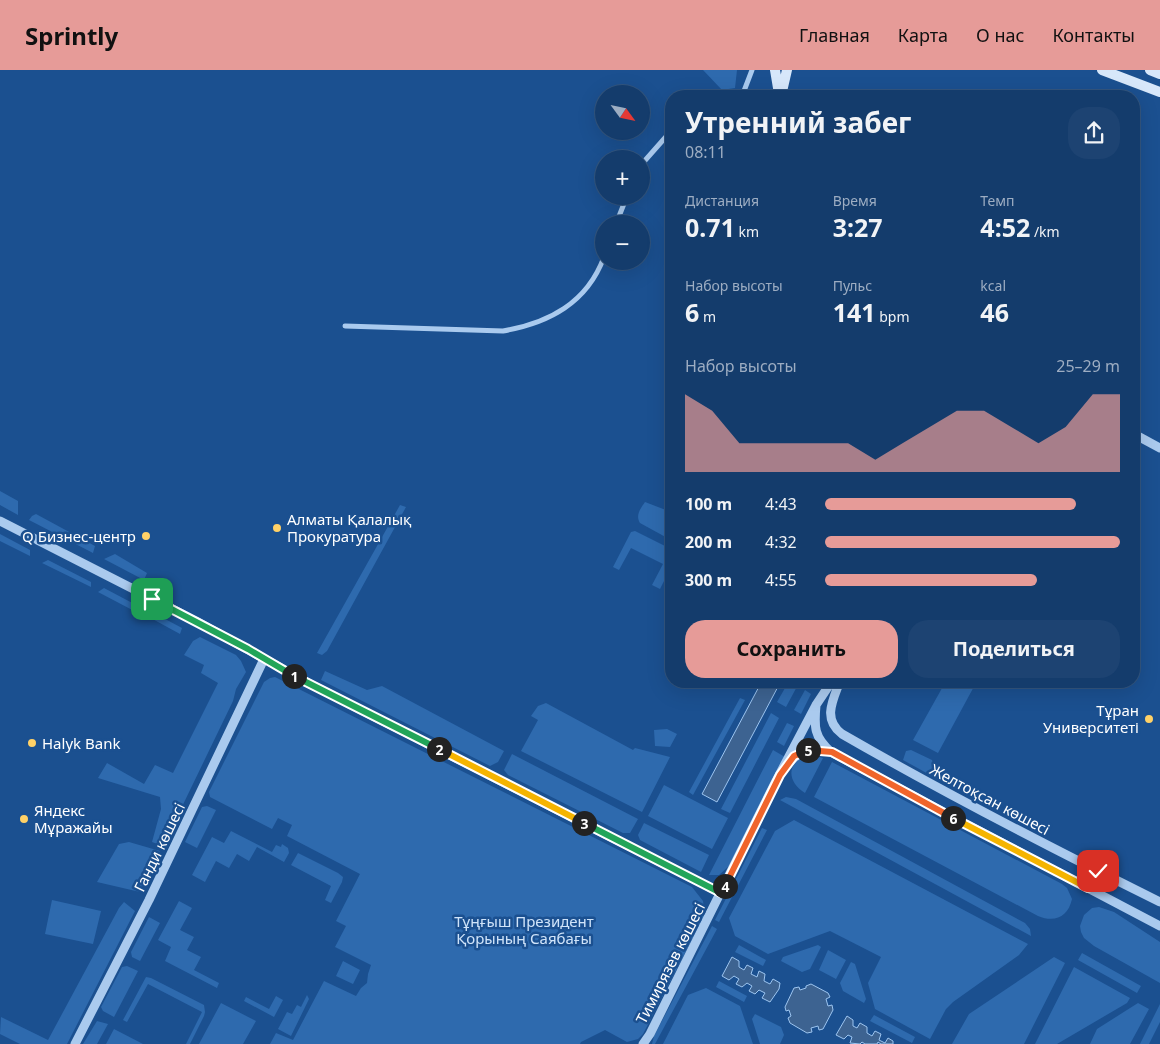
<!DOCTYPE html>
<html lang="ru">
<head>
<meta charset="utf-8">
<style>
	body { margin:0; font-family:"Noto Sans",sans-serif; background:#1d4372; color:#f1f3f6; height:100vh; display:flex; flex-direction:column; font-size:19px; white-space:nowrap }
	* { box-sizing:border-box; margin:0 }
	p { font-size:16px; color:#9dadc2 }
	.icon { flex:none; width:28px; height:28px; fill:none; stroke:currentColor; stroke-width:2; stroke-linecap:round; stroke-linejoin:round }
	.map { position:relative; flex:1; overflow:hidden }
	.panel { position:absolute; left:665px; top:20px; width:475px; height:598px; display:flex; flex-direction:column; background:#143c6c; border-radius:20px; box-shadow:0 5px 20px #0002,0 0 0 1px #33567f }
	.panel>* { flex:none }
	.needle { width:32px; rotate:123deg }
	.buttons { position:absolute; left:595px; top:15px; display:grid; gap:10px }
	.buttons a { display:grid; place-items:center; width:55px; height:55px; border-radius:50%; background:#143c6c; box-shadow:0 5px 20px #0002,0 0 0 1px #33567f; font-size:25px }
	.pin { position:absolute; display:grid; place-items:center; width:42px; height:42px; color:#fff; margin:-21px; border-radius:10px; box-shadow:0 2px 8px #0006 }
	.km { position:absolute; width:25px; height:25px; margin:-12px; border-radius:50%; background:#222; color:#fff; font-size:14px; line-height:25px; text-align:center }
	.round { display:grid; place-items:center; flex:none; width:52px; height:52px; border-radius:20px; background:#1d4372 }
	.overview { display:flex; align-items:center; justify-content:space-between; height:85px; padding:0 20px }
	h1 { font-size:28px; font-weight:700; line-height:38px }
	.metrics { display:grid; grid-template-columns:repeat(3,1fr); gap:8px; height:85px; padding:5px 20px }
	.metrics div { display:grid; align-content:center }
	.metrics b { font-size:25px; font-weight:700 }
	.metrics small { font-size:14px; font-weight:400 }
	.metrics p { font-size:14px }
	.chart { height:140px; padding:10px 20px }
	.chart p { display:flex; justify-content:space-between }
	.chart svg { width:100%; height:90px; margin-top:5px; fill:#e69b98; opacity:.7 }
	.button { display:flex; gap:10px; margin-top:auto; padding:10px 20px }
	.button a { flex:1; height:58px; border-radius:20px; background:#e69b98; color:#111; font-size:20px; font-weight:700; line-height:58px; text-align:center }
	.button a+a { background:#1d4372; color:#f1f3f6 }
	ul { padding:0 20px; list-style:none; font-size:16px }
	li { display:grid; grid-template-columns:80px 60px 1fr; align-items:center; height:38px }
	li i { height:12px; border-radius:6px; background:#e69b98 }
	header { display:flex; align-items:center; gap:30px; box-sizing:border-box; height:70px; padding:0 25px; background:#e69b98; color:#111 }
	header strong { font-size:24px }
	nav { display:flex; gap:28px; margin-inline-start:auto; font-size:18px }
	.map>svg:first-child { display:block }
	.green { fill:#2e6aae }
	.water { fill:#3d6391; stroke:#9dc5f0 }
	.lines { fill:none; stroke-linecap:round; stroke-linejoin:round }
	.minor { stroke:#aacaee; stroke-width:5 }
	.tertiary { stroke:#aacaee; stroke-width:9 }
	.secondary { stroke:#d7e7fa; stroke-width:10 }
	.split-1-casing { stroke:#fff; stroke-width:10 }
	.split-2-casing { stroke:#fff; stroke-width:10 }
	.split-3-casing { stroke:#fff; stroke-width:10 }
	.split-4-casing { stroke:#fff; stroke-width:10 }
	.split-5-casing { stroke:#fff; stroke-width:10 }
	.split-6-casing { stroke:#fff; stroke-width:10 }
	.split-7-casing { stroke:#fff; stroke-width:10 }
	.split-1 { stroke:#22a559; stroke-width:6 }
	.split-2 { stroke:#22a559; stroke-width:6 }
	.split-3 { stroke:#f5b400; stroke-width:6 }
	.split-4 { stroke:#22a559; stroke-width:6 }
	.split-5 { stroke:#f0652b; stroke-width:6 }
	.split-6 { stroke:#f0652b; stroke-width:6 }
	.split-7 { stroke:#f5b400; stroke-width:6 }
	.poi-dot { fill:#ffd167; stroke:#1b5090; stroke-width:2 }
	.labels { text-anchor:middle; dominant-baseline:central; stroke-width:5; stroke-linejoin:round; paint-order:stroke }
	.poi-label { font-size:15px; fill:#fff; stroke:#1b5090; text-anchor:start }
	.street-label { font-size:15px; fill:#fff; stroke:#1b5090 }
	.park-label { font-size:15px; fill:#d0e4fa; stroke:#1b5090 }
</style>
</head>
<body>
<header>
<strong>Sprintly</strong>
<nav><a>Главная</a><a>Карта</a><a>О нас</a><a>Контакты</a></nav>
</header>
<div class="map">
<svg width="1160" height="974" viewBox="0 0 1160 974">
	<rect width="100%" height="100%" fill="#1b5090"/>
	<path class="green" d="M703,0H737L735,18L722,20Z
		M0,421L18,431V445L0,435Z
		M645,432L671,442V470L640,453C635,445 641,438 645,432Z
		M400,435L406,437L327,581L322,585L317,583Z
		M36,444L95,476L93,483L29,450L32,446Z
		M635,461L671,479V497L660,519L652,515L663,494L631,478L619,500L613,497L631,462Z
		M0,464L30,480V486L0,471Z
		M115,484L147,503L144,510L104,489Z
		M48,490L91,512V517L42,493Z
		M104,518L138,536V543L98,522Z
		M152,542L182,558L180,564L147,546Z
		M200,567L236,585L241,591L246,602L236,619L233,631L163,776L152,772L161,739L160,727L98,708L107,693L144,714L155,695L173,703L218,613L201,603L204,595L184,585L193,571Z
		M325,601L367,620L382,616L504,681L498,692L490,696L321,610Z
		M275,607L692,817L703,831L705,845L643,964L638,969L627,972L605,960L581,972L580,974H270L276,963L293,970L324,911L356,926L361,918L367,913L368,904L371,895L335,877L346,856L336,851L360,804L287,766L292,755L278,748L272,759L210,727L209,722L264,612L270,608Z
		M789,611H800L786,637L777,632Z
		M946,611H977L938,683L913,670Z
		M805,620L811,624L801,644L794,640Z
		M740,628L745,630L693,725L689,722Z
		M546,633L633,680L635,678L670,687L642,742L521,681L538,650L531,646L538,636Z
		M771,643L779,648L730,743L721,739Z
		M787,653L794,656L784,676L777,672Z
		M667,659L677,664L670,677L655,676L654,660Z
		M773,680L785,687L729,796L719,805H709Z
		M911,680L932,690L937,705L932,706L903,690L906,681Z
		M512,684L638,749L630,763H623L508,705L504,700Z
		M812,685L823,688L805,723C784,710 788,688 812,685Z
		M832,692L1062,814L1067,818L1072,829C1068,847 1055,853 1038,846L814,727Z
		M664,715L728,748L712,779L648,746Z
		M786,727L796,729L1025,853L1030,859L1031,866L780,730Z
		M207,736L216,740L197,778L185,772L202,737Z
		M794,750L1028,874L1019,885L953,932L946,939L930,969L875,939L868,913L881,887L830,861L768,884L735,866L729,848L775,761Z
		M644,753L709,785L701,802L640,770L638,765Z
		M762,758L767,760L719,852L715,850Z
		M231,761L272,782L276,775L281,777L282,774L288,778L289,783L284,792L257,777L249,791L237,784L229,798L216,791L205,812L192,805L212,767L224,773Z
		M129,772L160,781L140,822L97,812L119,774Z
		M298,783L338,803L343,807L342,812L331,833L325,830L331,816L291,795Z
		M52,830L101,841L93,874L45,864Z
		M179,831L192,838L180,860L194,867L187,880L201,887L194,900L219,913L217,918L165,891L171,877L158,870Z
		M124,832L135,841L67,974H20L0,964L1,947L48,970L119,838Z
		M1099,837L1114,842L1160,872V913L1094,876L1084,868L1081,862L1080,856L1084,845L1092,838Z
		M149,847L160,853L140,891L132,887L131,882Z
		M712,856L717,859L655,974H652L654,966Z
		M739,875L766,890L763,896L735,882Z
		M818,875L821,877L810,899L802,902L781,891L783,887Z
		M828,880L846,890L836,909L819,900Z
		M1082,883L1141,916L1137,923L1078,890Z
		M1054,887L1065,893L1024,974H952L969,944Z
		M343,891L360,900L353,914L336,906Z
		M851,892L855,894L866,929L864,933L843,921L840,913Z
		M127,896L138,901L114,947L103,941L101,937L122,897Z
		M1074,897L1130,928L1127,933L1057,974H1035Z
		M146,907L151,908L204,935L205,942L204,946L190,974H186L202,942L148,914L127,952L123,950Z
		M719,911L747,926L744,932L716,917Z
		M706,918L740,936L753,974H663L688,925Z
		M307,925L309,929L291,966L278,959L287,942L292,944L297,935L301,937Z
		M276,926L283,930L274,947L244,931L246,927L269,939Z
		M221,933L256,951L243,974H199Z
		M1138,933L1149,939L1130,974H1090L1097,959Z
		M1160,934V952L1149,974H1140Z
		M755,944L781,957L784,965L780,974H760L752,949Z
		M874,945L915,967L912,973L870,951Z
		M97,951L108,954L97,974H83Z
		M114,959L143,974H106Z"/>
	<path class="water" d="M762,611H781L717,732L702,724Z
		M732,887L739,891V897L744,900L747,895L753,898L751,904L757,907L759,901L765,904L764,911L770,914L773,909L780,913L779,919L770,932L762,928L765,923L759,920L755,924L749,921L752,916L747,913L742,917L736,914L739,909L734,906L729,910L722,906Z
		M811,914L828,923L830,927L826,929L828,936L832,935L833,940L823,959L819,960L818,956L811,958L812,962L807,963L790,953L788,948L791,946L789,940L786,941L785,937L794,918L799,917L800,920L806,918V916Z
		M847,946L853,950V956L857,958L860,953L867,957V963L872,966L875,961L881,964L879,970L885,973L888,968L893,971V974H881L878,972L877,974H865L862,972L860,974L850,973L852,967L848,965L844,969L836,965Z"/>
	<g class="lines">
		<path class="minor" d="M728,26L744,21L752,0
			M641,95L671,61
			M616,154L627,126
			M345,256L503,261C549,253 587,233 604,187"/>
		<path class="tertiary" d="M1134,364L1160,378
			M0,451L196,551L310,614L721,823
			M840,611C833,630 822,649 842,664C946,724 1053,779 1160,832
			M816,635C814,657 814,667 831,682L932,736L1160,856
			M789,693C801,678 814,679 831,682
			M1088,818L1098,801
			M75,974L149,830L264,589
			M643,974L650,964L776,711L816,635L832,611"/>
		<path class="secondary" d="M775,0L779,24
			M1102,0L1160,22
			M1150,0L1160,4
			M781,26L787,0"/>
	</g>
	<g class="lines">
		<g class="split-1-casing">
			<path id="split-1" d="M152,529L248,579L294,606"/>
		</g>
		<g class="split-2-casing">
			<path id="split-2" d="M294,606L439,679"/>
		</g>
		<g class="split-3-casing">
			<path id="split-3" d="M439,679L584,753"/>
		</g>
		<g class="split-4-casing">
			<path id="split-4" d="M584,753L721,823L725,816"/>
		</g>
		<g class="split-5-casing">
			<path id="split-5" d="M725,816L780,705L794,686L808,680"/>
		</g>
		<g class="split-6-casing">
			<path id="split-6" d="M808,680L832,682L953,748"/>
		</g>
		<g class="split-7-casing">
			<path id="split-7" d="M953,748L1088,818L1098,801"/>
		</g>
		<use href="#split-1" class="split-1"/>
		<use href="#split-2" class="split-2"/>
		<use href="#split-3" class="split-3"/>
		<use href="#split-4" class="split-4"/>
		<use href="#split-5" class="split-5"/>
		<use href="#split-6" class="split-6"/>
		<use href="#split-7" class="split-7"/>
	</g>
	<g class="poi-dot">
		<circle cx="277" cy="458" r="5"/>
		<circle cx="146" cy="466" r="5"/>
		<circle cx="1149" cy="649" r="5"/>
		<circle cx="32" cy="673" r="5"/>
		<circle cx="24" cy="749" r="5"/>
	</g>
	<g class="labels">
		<g class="poi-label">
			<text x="287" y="449">Алматы Қалалық<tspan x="287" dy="17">Прокуратура</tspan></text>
			<text x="136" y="466" text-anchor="end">Q Бизнес-центр</text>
			<text x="1139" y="640" text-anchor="end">Тұран<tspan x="1139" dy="17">Университеті</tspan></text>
			<text x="42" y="673">Halyk Bank</text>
			<text x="34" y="740">Яндекс<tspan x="34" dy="17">Мұражайы</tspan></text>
		</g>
		<g class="street-label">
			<text transform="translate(990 729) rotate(28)">Желтоқсан көшесі</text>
			<text transform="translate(159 777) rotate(-64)">Ганди көшесі</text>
			<text transform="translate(670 893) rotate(-63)">Тимирязев көшесі</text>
		</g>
		<g class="park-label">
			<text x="524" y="851">Тұңғыш Президент<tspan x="524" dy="17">Қорының Саябағы</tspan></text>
		</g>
	</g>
</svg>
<div class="buttons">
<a><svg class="needle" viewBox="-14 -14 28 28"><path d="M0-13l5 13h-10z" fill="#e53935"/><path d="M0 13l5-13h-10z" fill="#9dadc2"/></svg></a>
<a>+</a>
<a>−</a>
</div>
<div class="pin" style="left:152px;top:529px;background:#1e9e55"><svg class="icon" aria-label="arrive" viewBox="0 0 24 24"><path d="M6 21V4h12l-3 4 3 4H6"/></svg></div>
<div class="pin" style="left:1098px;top:801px;background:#d93025"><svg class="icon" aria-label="check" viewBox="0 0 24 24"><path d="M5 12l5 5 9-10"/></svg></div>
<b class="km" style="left:294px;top:606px">1</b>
<b class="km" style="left:439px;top:679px">2</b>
<b class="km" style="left:584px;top:753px">3</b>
<b class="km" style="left:725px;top:816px">4</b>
<b class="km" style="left:808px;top:680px">5</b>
<b class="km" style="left:953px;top:748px">6</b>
<section class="panel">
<div class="overview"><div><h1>Утренний забег</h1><p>08:11</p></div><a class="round"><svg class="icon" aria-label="share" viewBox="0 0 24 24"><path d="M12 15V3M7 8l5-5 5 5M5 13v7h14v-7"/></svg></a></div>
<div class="metrics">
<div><p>Дистанция</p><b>0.71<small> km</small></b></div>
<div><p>Время</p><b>3:27</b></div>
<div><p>Темп</p><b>4:52<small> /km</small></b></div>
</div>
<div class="metrics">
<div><p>Набор высоты</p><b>6<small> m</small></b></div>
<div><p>Пульс</p><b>141<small> bpm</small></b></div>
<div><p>kcal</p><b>46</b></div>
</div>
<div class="chart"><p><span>Набор высоты</span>25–29 m</p>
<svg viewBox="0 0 160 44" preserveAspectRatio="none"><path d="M0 44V6L10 14L20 30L30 30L40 30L50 30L60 30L70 38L80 30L90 22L100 14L110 14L120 22L130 30L140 22L150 6L160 6V44z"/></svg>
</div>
<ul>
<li><b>100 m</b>4:43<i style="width:85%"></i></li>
<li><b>200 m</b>4:32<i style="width:100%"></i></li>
<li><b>300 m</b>4:55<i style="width:72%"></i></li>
</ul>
<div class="button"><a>Сохранить</a><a>Поделиться</a></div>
</section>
</div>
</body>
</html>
